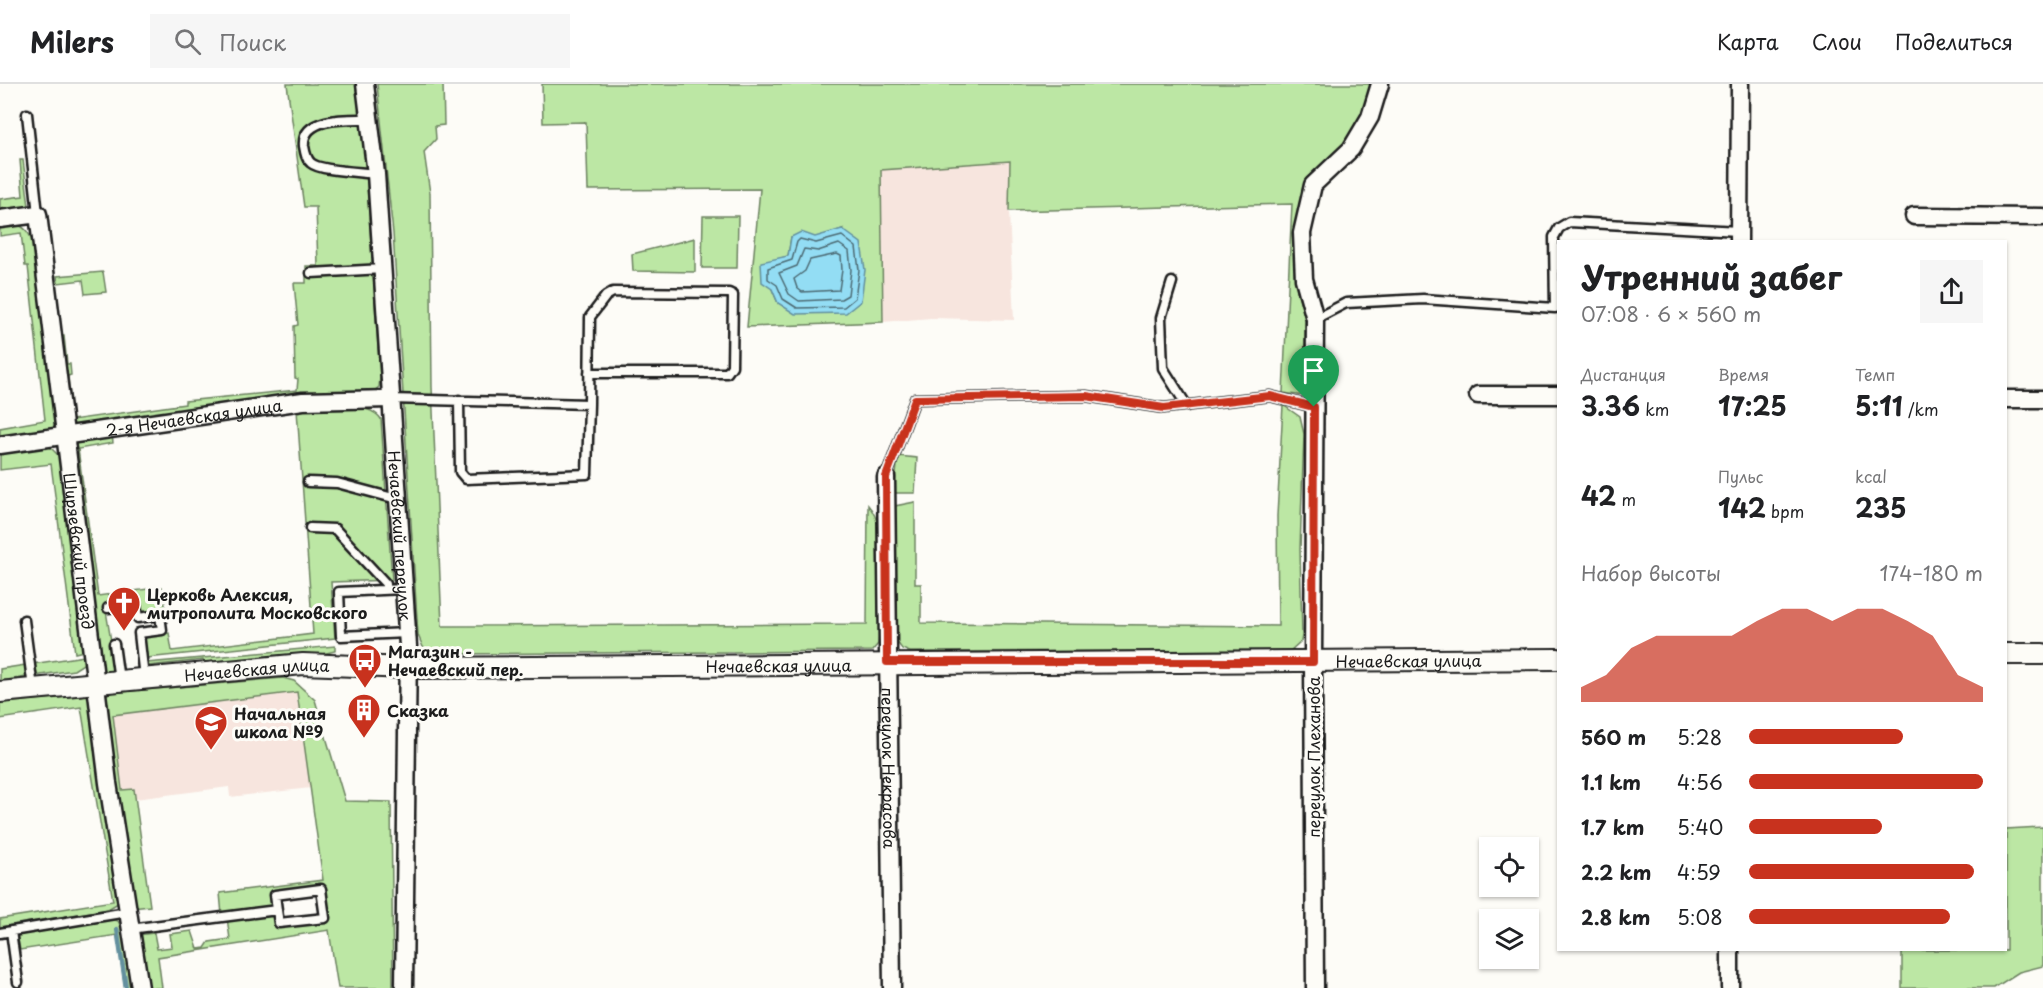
<!DOCTYPE html>
<html lang="ru">
<head>
<meta charset="utf-8">
<style>
	body { margin:0; font-family:"Playpen Sans",sans-serif; background:#f6f6f6; color:#202124; height:100vh; display:flex; flex-direction:column; font-size:22px; white-space:nowrap }
	* { box-sizing:border-box; margin:0 }
	p { font-size:20px; color:#757577 }
	.icon { flex:none; width:33px; height:33px; fill:none; stroke:currentColor; stroke-width:2; stroke-linecap:round; stroke-linejoin:round }
	.map { position:relative; flex:1; overflow:hidden }
	.side { position:absolute; left:1557px; top:156px; width:450px; height:711px; display:flex; flex-direction:column; background:#fff; border-radius:0px; box-shadow:0 2px 4px #0004 }
	.side>* { flex:none }
	.tools { position:absolute; left:1479px; top:753px; display:grid; gap:12px }
	.tools a { display:grid; place-items:center; width:60px; height:60px; border-radius:0px; background:#fff; box-shadow:0 2px 4px #0004; font-size:30px }
	.pin { position:absolute; display:grid; place-items:center; width:51px; height:51px; color:#fff; margin:-62px -26px; border-radius:50% 50% 50% 0; rotate:-45deg; box-shadow:0 0 6px #0007 }
	.pin .icon { rotate:45deg }
	.round { display:grid; place-items:center; flex:none; width:63px; height:63px; border-radius:0px; background:#f6f6f6 }
	.summary { display:flex; align-items:center; justify-content:space-between; height:102px; padding:0 24px }
	h1 { font-size:33px; font-weight:700; line-height:45px }
	.metrics { display:grid; grid-template-columns:repeat(3,1fr); gap:9px; height:102px; padding:6px 24px }
	.metrics div { display:grid; align-content:center }
	.metrics b { font-size:26px; font-weight:700 }
	.metrics small { font-size:16px; font-weight:400 }
	.metrics p { font-size:16px }
	.chart { height:168px; padding:12px 24px }
	.chart p { display:flex; justify-content:space-between }
	.chart svg { width:100%; height:108px; margin-top:6px; fill:#c8321e; opacity:.7 }
	ul { padding:0 24px; list-style:none; font-size:20px }
	li { display:grid; grid-template-columns:96px 72px 1fr; align-items:center; height:45px }
	li i { height:15px; border-radius:8px; background:#c8321e }
	header { display:flex; align-items:center; gap:36px; box-sizing:border-box; height:84px; padding:0 30px; background:#fff; border-bottom:2px solid #e0e0e0 }
	header strong { font-size:28px }
	nav { display:flex; gap:33px; margin-inline-start:auto; font-size:21px }
	.search { width:420px; height:54px; background:#f6f6f6; display:flex; align-items:center; gap:15px; box-sizing:border-box; padding:0 21px; border-radius:0px; color:#757577; font-size:22px }
	.map>svg:first-child { display:block }
	.built { fill:#f7e5de }
	.green { fill:#bce7a4; stroke:#6c8260; stroke-width:1.5; fill-rule:evenodd }
	.water { fill:#93ddf4; stroke:#63909e; stroke-width:1.5 }
	.lines { fill:none; stroke-linecap:round; stroke-linejoin:round }
	.shore { stroke:#4c6972; stroke-width:1.5 }
	.stream { stroke:#63909e; stroke-width:4.5 }
	.service-casing { stroke:#1c1c1c; stroke-width:13 }
	.minor-casing { stroke:#1c1c1c; stroke-width:21 }
	.tertiary-casing { stroke:#1c1c1c; stroke-width:24 }
	.service { stroke:#fdfcf7; stroke-width:8 }
	.minor { stroke:#fdfcf7; stroke-width:16 }
	.tertiary { stroke:#fdfcf7; stroke-width:20 }
	.route-casing { stroke:#fff; stroke-width:12 }
	.route { stroke:#c8321e; stroke-width:8 }
	.labels { text-anchor:middle; dominant-baseline:central; stroke-width:6; stroke-linejoin:round; paint-order:stroke }
	.street-label { font-size:16px; fill:#1c1c1c; stroke:#fdfcf7 }
	.poi-label { font-size:16px; font-weight:bold; fill:#1c1c1c; stroke:#fdfcf7; text-anchor:start }
</style>
</head>
<body>
<header>
<strong>Milers</strong>
<div class="search"><svg class="icon" aria-label="search" viewBox="0 0 24 24"><circle cx="10" cy="10" r="6"/><path d="M15 15l6 6"/></svg>Поиск</div>
<nav><a>Карта</a><a>Слои</a><a>Поделиться</a></nav>
</header>
<div class="map">
<svg width="2043" height="904" viewBox="0 0 2043 904">
	<rect width="100%" height="100%" fill="#fdfcf7"/>
	<filter id="ink" filterUnits="userSpaceOnUse"><feTurbulence type="fractalNoise" baseFrequency=".0167" numOctaves="2"/><feDisplacementMap in="SourceGraphic" scale="12" xChannelSelector="R" yChannelSelector="G"/><feConvolveMatrix kernelMatrix="1 2 1 2 8 2 1 2 1" color-interpolation-filters="sRGB"/></filter>
	<g filter="url(#ink)">
		<path class="built" d="M1010,77L1009,127L1014,236L931,234L883,238L881,86Z
			M298,608L311,704L230,713L229,703L135,715L134,706L122,707L113,631Z"/>
		<path class="green" d="M287,0H357L365,70L380,293L379,303L371,309L72,342L60,252H64L67,280H70L71,291L68,292L72,336L185,320V317L297,306L298,295L295,294L294,242L298,241L294,199H306V182H318L316,123H304Z
			M377,0H443L444,41L435,42L436,55L424,68L430,109L432,303L442,542L867,540L868,421C891,446 882,527 878,560L872,567L431,570L423,563L418,551L393,149Z
			M542,0H1378L1357,47L1333,76L1296,159L1297,207L1305,233V312L1283,309L1292,120L1009,127L1010,77L881,86L883,238L747,243L760,105L588,106L586,38L543,39ZM842,145L778,219L772,205L774,176L788,172L791,153L815,154Z
			M20,76H23L29,122L0,127V115L23,112Z
			M703,132H738L737,184H702Z
			M0,139C20,139 28,142 34,162L56,345L0,353V344L45,336L28,182H25L21,149L0,152Z
			M695,154V188L633,187L632,170Z
			M103,188L106,208L85,210L83,196L58,199L57,192Z
			M1283,321L1300,333L1304,350L1300,465L1302,551L1301,557L1291,566L910,568L902,565L894,554L893,430L895,422L915,418V500H921V539L1278,542L1277,432Z
			M297,322C318,323 370,316 381,335L392,496L331,498L335,554L147,574L144,556L148,552L169,549L172,567L313,550L297,326L112,351L113,359L78,365L98,512L162,503L166,527L143,529L138,517L105,521L116,587L100,588L73,355Z
			M40,361L50,363L59,372L84,567L75,569L51,380L0,386V367Z
			M898,372L917,374L915,409H894Z
			M335,562V567L318,571L204,581L203,576L148,582L147,579Z
			M84,572L85,579L74,586L0,597V585Z
			M283,594L294,597L315,616L345,717L391,718L393,904H338L329,846L158,873L162,904H144L136,851L154,849L157,865L172,863L170,850L192,847L198,865L205,864L209,858L230,855L227,834L276,828L277,842L328,836L324,802L273,809L275,824L222,831L220,809L323,796L297,608L113,631L122,706L134,705L150,822L132,824L104,613L109,609Z
			M88,611L118,819L108,825L0,843V835L113,817L81,623L0,635V619Z
			M2043,743V882L2019,888L1994,904H1902V866H2006V745Z
			M112,835L118,837L122,844L132,904H125L117,851L20,866L17,851Z"/>
		<path class="water" d="M842,145L861,159L865,186L861,217L846,229L795,230L778,219L772,205L762,198L761,178L788,172L791,153L801,148L815,153Z"/>
		<g class="lines">
			<path class="shore" d="M842,152L856,163L859,186L855,214L844,223L797,224L783,215L777,201L768,195V184L792,176L797,158L800,155L816,159Z
				M839,160L849,167L851,186L848,211L841,215L799,217L789,210L779,189L797,182L804,165L818,167Z
				M837,170L841,172L842,186L839,206L802,208L797,204L794,195L805,187L810,176Z"/>
			<path class="stream" d="M117,845L126,904"/>
			<g class="service-casing">
				<path id="service" d="M27,30L38,130
					M369,35C350,35 301,32 304,62C305,68 306,75 311,79C320,87 363,88 376,90
					M311,189L383,185
					M1172,198L1161,234L1163,284L1187,322
					M1315,235L1346,219L1423,215L1555,224L1554,153L1559,144L1569,138L1739,147
					M390,315L589,320L590,233L606,212L613,208L729,209L733,211L732,282L727,289H589
					M459,316L460,388L466,395L587,390L589,320
					M886,393L915,315L1086,312L1164,324L1270,312L1314,323
					M308,398L337,399L397,415
					M310,444L335,445L386,500V506
					M404,505L339,508L341,552L407,549
					M108,524L136,521L138,534L160,531L162,546L139,549L144,594
					M24,536L33,604
					M114,560L119,596
					M130,845L277,826L279,839L325,834L321,805L275,811L277,826
					M11,847L18,898
					M0,849L127,828"/>
			</g>
			<g class="minor-casing">
				<g id="minor">
					<path id="s1" d="M365,0L376,90L408,562L404,904"/>
					<path d="M1914,132L2043,133"/>
					<path id="s2" d="M0,135L38,130L108,699L140,904"/>
					<path d="M1739,158L1740,0"/>
					<path d="M1478,311H1558"/>
					<path d="M2006,315H2043"/>
					<path id="s3" d="M0,361L303,317L390,315"/>
					<path id="s4" d="M886,393L892,904"/>
					<path d="M1315,904L1313,578L1315,235L1304,195L1302,149L1313,101L1351,65L1370,33L1380,0"/>
					<path d="M1730,904V866"/>
				</g>
			</g>
			<g class="tertiary-casing">
				<g id="tertiary">
					<path d="M2006,570H2043"/>
					<path id="s5" d="M0,608L303,580L408,584L1558,575"/>
				</g>
			</g>
			<use href="#service" class="service"/>
			<use href="#minor" class="minor"/>
			<use href="#tertiary" class="tertiary"/>
		</g>
	</g>
	<g class="lines" filter="url(#ink)">
		<g class="route-casing">
			<path id="route" d="M1086,312L1164,324L1270,312L1314,323L1313,578H887L886,393L915,315Z"/>
		</g>
		<use href="#route" class="route"/>
	</g>
	<defs>
		<g id="church-pin" transform="scale(1.725)"><path d="M0 17L-7.5 6A9.5 9.5 0 1 1 7.5 6Z" fill="#c8321e" stroke="#fdfcf7"/><path d="M-1.2-6h2.4v3.5h3.3v2.4h-3.3V6h-2.4V-.1h-3.3v-2.4h3.3Z" fill="#fff"/></g>
		<g id="bus-pin" transform="scale(1.725)"><path d="M0 17L-7.5 6A9.5 9.5 0 1 1 7.5 6Z" fill="#c8321e" stroke="#fdfcf7"/><path d="M-5-6H5V4H4V6H2V4H-2V6H-4V4H-5ZM-3.5-4V0h7V-4ZM-3.5 1.2v1.5H-2V1.2ZM2 1.2v1.5H3.5V1.2Z" fill="#fff"/></g>
		<g id="building-pin" transform="scale(1.725)"><path d="M0 17L-7.5 6A9.5 9.5 0 1 1 7.5 6Z" fill="#c8321e" stroke="#fdfcf7"/><path d="M-4-6H4V6H1V3H-1V6H-4ZM-2.5-4.3h1.7v1.8h-1.7ZM.8-4.3h1.7v1.8H.8ZM-2.5-1h1.7V.8h-1.7ZM.8-1h1.7V.8H.8Z" fill="#fff"/></g>
		<g id="school-pin" transform="scale(1.725)"><path d="M0 17L-7.5 6A9.5 9.5 0 1 1 7.5 6Z" fill="#c8321e" stroke="#fdfcf7"/><path d="M0-5L7-2L0 1L-7-2ZM-4 1L0 2.5L4 1V4Q0 6-4 4Z" fill="#fff"/></g>
	</defs>
	<g fill-rule="evenodd">
		<use href="#church-pin" x="124" y="519"/>
		<use href="#bus-pin" x="365" y="576"/>
		<use href="#building-pin" x="364" y="626"/>
		<use href="#school-pin" x="211" y="638"/>
	</g>
	<g class="labels">
		<g class="street-label">
			<text stroke="none"><textPath href="#s3" startOffset="196">2-я Нечаевская улица</textPath></text>
			<text stroke="none"><textPath href="#s1" startOffset="453">Нечаевский переулок</textPath></text>
			<text stroke="none"><textPath href="#s2" startOffset="378">Ширяевский проезд</textPath></text>
			<text stroke="none"><textPath href="#s5" startOffset="1410">Нечаевская улица</textPath></text>
			<text stroke="none"><textPath href="#s5" startOffset="780">Нечаевская улица</textPath></text>
			<text stroke="none"><textPath href="#s5" startOffset="258">Нечаевская улица</textPath></text>
			<text transform="translate(1313 673) rotate(-90)">переулок Плеханова</text>
			<text stroke="none"><textPath href="#s4" startOffset="291">переулок Некрасова</textPath></text>
		</g>
		<g class="poi-label">
			<text x="147" y="510">Церковь Алексия,<tspan x="147" dy="18">митрополита Московского</tspan></text>
			<text x="388" y="567">Магазин -<tspan x="388" dy="18">Нечаевский пер.</tspan></text>
			<text x="387" y="626">Сказка</text>
			<text x="234" y="629">Начальная<tspan x="234" dy="18">школа №9</tspan></text>
		</g>
	</g>
</svg>
<div class="tools">
<a><svg class="icon" aria-label="locate" viewBox="0 0 24 24"><circle cx="12" cy="12" r="6"/><path d="M12 2v4M12 18v4M2 12h4M18 12h4"/></svg></a>
<a><svg class="icon" aria-label="layers" viewBox="0 0 24 24"><path d="M12 4l9 5-9 5-9-5zM3 14l9 5 9-5"/></svg></a>
</div>
<div class="pin" style="left:1314px;top:323px;background:#1e9e55"><svg class="icon" aria-label="arrive" viewBox="0 0 24 24"><path d="M6 21V4h12l-3 4 3 4H6"/></svg></div>
<section class="side">
<div class="summary"><div><h1>Утренний забег</h1><p>07:08 · 6 × 560 m</p></div><a class="round"><svg class="icon" aria-label="share" viewBox="0 0 24 24"><path d="M12 15V3M7 8l5-5 5 5M5 13v7h14v-7"/></svg></a></div>
<div class="metrics">
<div><p>Дистанция</p><b>3.36<small> km</small></b></div>
<div><p>Время</p><b>17:25</b></div>
<div><p>Темп</p><b>5:11<small> /km</small></b></div>
</div>
<div class="metrics">
<div><b>42<small> m</small></b></div>
<div><p>Пульс</p><b>142<small> bpm</small></b></div>
<div><p>kcal</p><b>235</b></div>
</div>
<div class="chart"><p><span>Набор высоты</span>174–180 m</p>
<svg viewBox="0 0 160 44" preserveAspectRatio="none"><path d="M0 44V38L10 33L20 22L30 17L40 17L50 17L60 17L70 11L80 6L90 6L100 11L110 6L120 6L130 11L140 17L150 33L160 38V44z"/></svg>
</div>
<ul>
<li><b>560 m</b>5:28<i style="width:66%"></i></li>
<li><b>1.1 km</b>4:56<i style="width:100%"></i></li>
<li><b>1.7 km</b>5:40<i style="width:57%"></i></li>
<li><b>2.2 km</b>4:59<i style="width:96%"></i></li>
<li><b>2.8 km</b>5:08<i style="width:86%"></i></li>
</ul>
</section>
</div>
</body>
</html>
